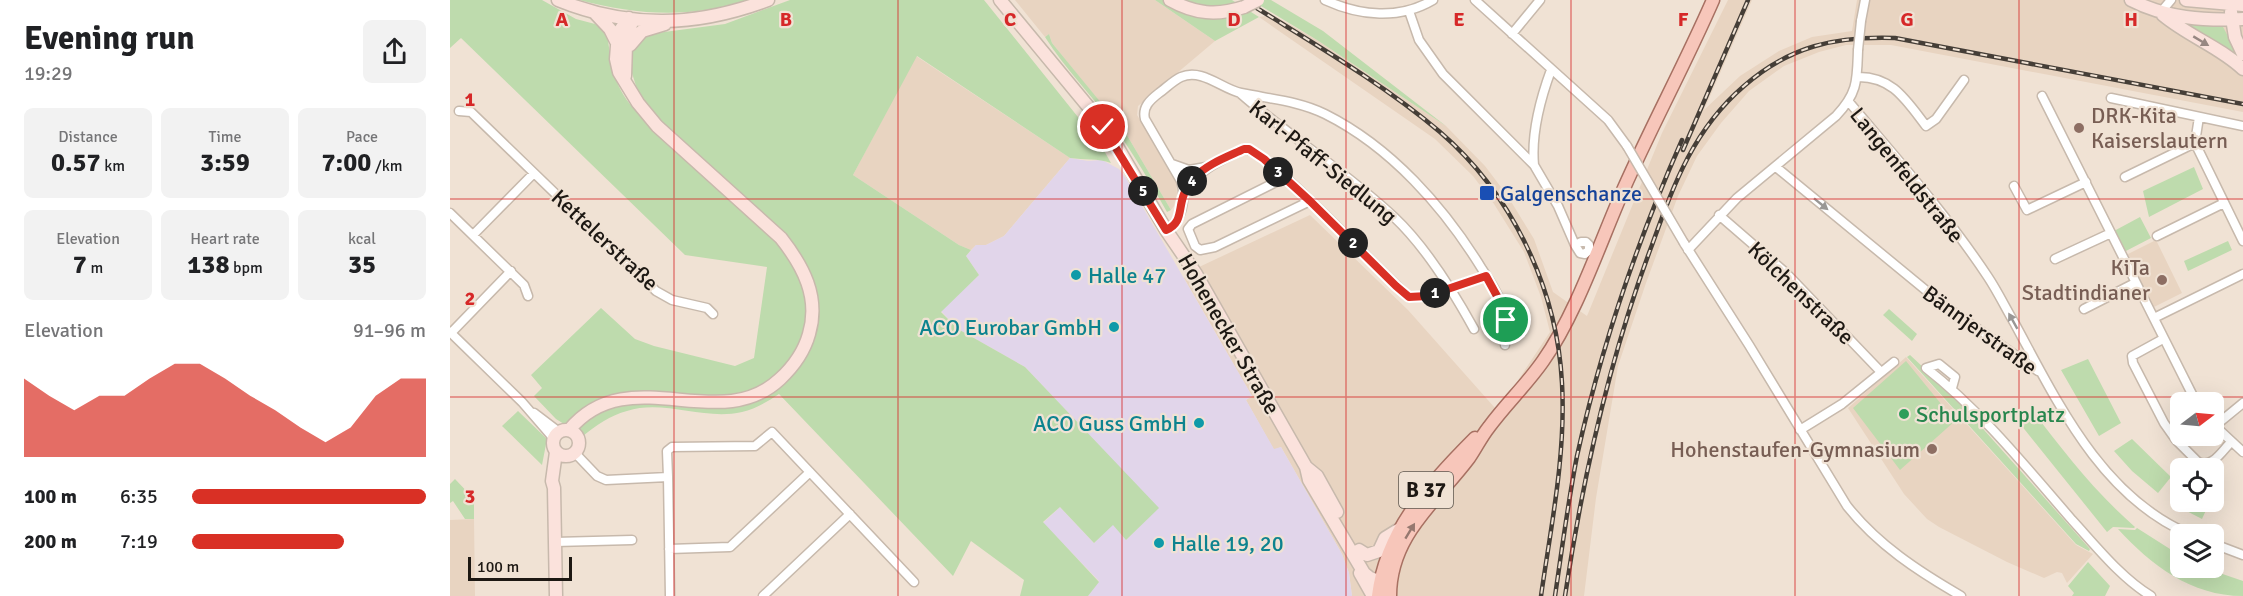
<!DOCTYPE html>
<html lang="en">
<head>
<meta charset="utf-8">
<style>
	body { margin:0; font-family:Signika,sans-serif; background:#f2f2f2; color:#202124; height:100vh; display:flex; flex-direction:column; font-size:22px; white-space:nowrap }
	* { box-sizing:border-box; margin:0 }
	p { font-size:20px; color:#757577 }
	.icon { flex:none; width:33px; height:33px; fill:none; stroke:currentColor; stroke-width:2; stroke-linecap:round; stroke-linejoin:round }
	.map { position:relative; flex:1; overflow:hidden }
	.panel { display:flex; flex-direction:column; background:#fff; width:450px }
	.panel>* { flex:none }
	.needle { width:39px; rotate:74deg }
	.buttons { position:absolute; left:1720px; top:392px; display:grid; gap:12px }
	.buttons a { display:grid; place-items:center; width:54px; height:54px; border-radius:9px; background:#fff; box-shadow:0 6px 24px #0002; font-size:30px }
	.scale { position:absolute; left:18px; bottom:15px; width:104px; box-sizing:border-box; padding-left:6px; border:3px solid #1d1813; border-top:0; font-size:16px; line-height:21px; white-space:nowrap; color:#1d1813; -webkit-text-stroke:4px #f0e2d4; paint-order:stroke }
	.pin { position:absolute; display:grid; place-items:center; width:51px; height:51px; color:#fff; margin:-26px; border:3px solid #fff; border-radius:50%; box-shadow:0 2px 6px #0007 }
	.km { position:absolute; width:30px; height:30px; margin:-15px; border-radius:50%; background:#222; color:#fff; font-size:16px; line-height:30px; text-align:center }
	.round { display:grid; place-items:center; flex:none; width:63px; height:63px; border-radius:9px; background:#f2f2f2 }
	.headline { display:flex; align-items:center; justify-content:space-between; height:102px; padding:0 24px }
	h1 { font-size:33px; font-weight:700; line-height:45px }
	.metrics { display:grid; grid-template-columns:repeat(3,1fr); gap:9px; height:102px; padding:6px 24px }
	.metrics div { display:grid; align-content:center; border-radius:9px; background:#f2f2f2; text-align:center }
	.metrics b { font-size:26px; font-weight:700 }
	.metrics small { font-size:16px; font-weight:400 }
	.metrics p { font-size:16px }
	.chart { height:168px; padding:12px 24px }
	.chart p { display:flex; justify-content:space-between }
	.chart svg { width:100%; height:108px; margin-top:6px; fill:#d93025; opacity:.7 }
	ul { padding:0 24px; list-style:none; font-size:20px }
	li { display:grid; grid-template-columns:96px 72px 1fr; align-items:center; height:45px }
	li i { height:15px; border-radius:8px; background:#d93025 }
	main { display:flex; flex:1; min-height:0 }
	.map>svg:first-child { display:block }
	.built { fill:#e8d4c1 }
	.industrial { fill:#e1d5ea }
	.green { fill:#bedbad }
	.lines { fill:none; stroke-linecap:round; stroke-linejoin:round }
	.street-casing { stroke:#c7b9ac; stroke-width:11 }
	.secondary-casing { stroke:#c7b9ac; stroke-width:15 }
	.primary-casing { stroke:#a77062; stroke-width:15 }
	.street { stroke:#fff; stroke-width:8 }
	.secondary { stroke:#fbe2dc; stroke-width:12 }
	.primary { stroke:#f7c6ba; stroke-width:12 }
	.rail-casing { stroke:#453e37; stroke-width:4.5 }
	.rail { stroke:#f0e2d4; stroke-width:2; stroke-dasharray:7; stroke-linecap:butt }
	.street-bridge-casing { stroke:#c7b9ac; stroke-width:11; stroke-linecap:butt }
	.secondary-bridge-casing { stroke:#c7b9ac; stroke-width:15; stroke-linecap:butt }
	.street-bridge { stroke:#fff; stroke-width:8 }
	.secondary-bridge { stroke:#fbe2dc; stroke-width:12 }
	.oneway { fill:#978782 }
	.oneway2 { fill:#999795 }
	.oneway3 { fill:#95786f }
	.route-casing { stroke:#fff; stroke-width:12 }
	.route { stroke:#d93025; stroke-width:8 }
	.grid { fill:none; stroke:#d62828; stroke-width:1.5; stroke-opacity:0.55 }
	.education-dot { fill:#8d6e63; stroke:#f0e2d4; stroke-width:2 }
	.transit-dot { fill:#1a4fb4; stroke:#f0e2d4; stroke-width:2 }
	.culture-dot { fill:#0f9aa8; stroke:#f0e2d4; stroke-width:2 }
	.leisure-dot { fill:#2e9e5b; stroke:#f0e2d4; stroke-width:2 }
	.labels { text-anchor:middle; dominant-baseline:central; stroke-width:4.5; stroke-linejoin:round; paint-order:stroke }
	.shield { fill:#f0e2d4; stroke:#5c554d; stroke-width:1.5 }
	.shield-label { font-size:21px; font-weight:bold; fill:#1d1813 }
	.education-label { font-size:22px; fill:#785e54; stroke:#f0e2d4; text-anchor:end }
	.street-label { font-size:22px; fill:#1d1813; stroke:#f0e2d4 }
	.transit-label { font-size:22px; fill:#164399; stroke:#f0e2d4; text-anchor:start }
	.culture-label { font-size:22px; fill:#0d838f; stroke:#f0e2d4; text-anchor:start }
	.leisure-label { font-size:22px; fill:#27864d; stroke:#f0e2d4; text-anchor:start }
	.grid-label { font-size:20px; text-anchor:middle; font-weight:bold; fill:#d62828; stroke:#f0e2d4; stroke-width:4.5; stroke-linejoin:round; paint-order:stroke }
</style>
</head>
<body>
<main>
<section class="panel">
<div class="headline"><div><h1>Evening run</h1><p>19:29</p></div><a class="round"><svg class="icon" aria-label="share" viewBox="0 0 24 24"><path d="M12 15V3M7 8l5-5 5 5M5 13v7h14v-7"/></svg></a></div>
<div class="metrics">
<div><p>Distance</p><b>0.57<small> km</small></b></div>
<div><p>Time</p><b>3:59</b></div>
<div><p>Pace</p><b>7:00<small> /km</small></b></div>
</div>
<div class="metrics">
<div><p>Elevation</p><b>7<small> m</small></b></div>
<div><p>Heart rate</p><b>138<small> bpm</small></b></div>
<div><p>kcal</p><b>35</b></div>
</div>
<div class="chart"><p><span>Elevation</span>91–96 m</p>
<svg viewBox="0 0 160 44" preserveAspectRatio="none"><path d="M0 44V12L10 19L20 25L30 19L40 19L50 12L60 6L70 6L80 12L90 19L100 25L110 32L120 38L130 32L140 19L150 12L160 12V44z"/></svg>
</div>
<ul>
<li><b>100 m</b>6:35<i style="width:100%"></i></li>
<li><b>200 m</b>7:19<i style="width:65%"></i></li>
</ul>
</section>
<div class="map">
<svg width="1793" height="596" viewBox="0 0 1793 596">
	<rect width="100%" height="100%" fill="#f0e2d4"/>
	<path class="built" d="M565,0H705L765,41L688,106L687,115L726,180L727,194L724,206L721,210L668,120L661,116L602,43L599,34L595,37Z
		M1278,0H1302L1254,110L1290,76L1329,51L1362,37L1402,31L1407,0H1793V112L1441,45H1396L1369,52L1334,66L1299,91L1271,123L1247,156L1228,196L1196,283L1168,366L1146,498L1134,596H902L899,573L892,554L831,447L824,450L796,400L802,396L734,278L749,267L860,215L958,310L1045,408L1065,385L1100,332L1091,297L1074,252L1044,204L1023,176L985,139L809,17L815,16L818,12L867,40L996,126L1035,166L1057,195L1084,239L1103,292L1137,316L1212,133Z
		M466,56L620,158L554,236L536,245H526L521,250L509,245L403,175Z
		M1706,240L1732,293L1702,308L1676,255Z
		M1456,357L1626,545L1643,554L1617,583L1612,573L1607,572L1594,578L1557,562L1489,527L1477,519L1454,494L1398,408Z
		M24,519L25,596H0V520Z"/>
	<path class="industrial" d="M620,158L638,161L652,160L669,169L677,180L802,396L796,400L824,449L831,447L892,554L899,573L902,596H638L649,581L593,523L610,507L644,543L663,524L676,540L708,508L575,367L508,329L491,311L529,275L516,256L526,245H536L554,236Z"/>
	<path class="green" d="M0,0H92L126,19L145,24L157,34C162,66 162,83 184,109L194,100L186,86L181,70L183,51L189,41L199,34L275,24L340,0H534L652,147L661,163C648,158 634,160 620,158L467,56L403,175L509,245L521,250L516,256L529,275L491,312L508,329L575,367L709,508L676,540L663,525L644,543L610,507L593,522L649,582L638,596H570L574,580L521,541L503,576L329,394C317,402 305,409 292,412C254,421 214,399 177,411C161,415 145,426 133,436L106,419L84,396L92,388L81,375L151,308L185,339L204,346L285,366L304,358L317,267L235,255L11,38L0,48Z
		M129,0H297C241,19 186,15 129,0Z
		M705,0H782L809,17L765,41Z
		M801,0H821L873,31L996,126L867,40Z
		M1729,21L1772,25L1790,59Z
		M599,34L602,43L661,115L668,120L721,210L717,212C700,182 683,153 663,125C642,95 615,69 595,37Z
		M1744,167L1753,189L1699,217L1693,191Z
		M1690,217L1701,238L1674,252L1664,231Z
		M1778,241L1782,250L1738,271L1734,261Z
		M1439,309L1467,334L1462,341L1433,315Z
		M1460,355L1502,394L1640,549L1639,551L1626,544L1457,357Z
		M1638,359L1671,423L1649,436L1611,370Z
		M1456,361L1505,421L1450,470L1403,408Z
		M1582,410C1614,452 1645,492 1685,527L1684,528L1663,527L1657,532L1567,420Z
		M68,411L97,439L92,465L52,426Z
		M1682,439L1721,477L1708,493L1682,471L1664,451Z
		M5,479L24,499V519H15L3,501L0,503V484Z
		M1731,495V501H1749L1757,508L1752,519L1723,504Z
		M1687,528L1731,556V567H1752L1793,581V596C1741,596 1701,565 1668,529L1685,530Z
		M1638,562L1660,586L1655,596H1622L1624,593L1618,586Z"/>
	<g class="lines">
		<g class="street-casing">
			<path id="street" d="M875,0C910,16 949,20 983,0
				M1025,0L1158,120L1177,146
				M959,11L969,40L993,74L1084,165L1108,206L1125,245
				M1710,13L1721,0
				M1411,21L1415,0
				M1062,34L1090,0
				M1407,77C1442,76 1456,100 1476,126L1486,119L1514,80
				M790,93C840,137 896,172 944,217C976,247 1003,291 1024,329
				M1592,96L1746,402
				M1661,98L1793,126
				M1399,102C1447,159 1497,215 1538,277C1548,292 1556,309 1565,324C1608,403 1651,496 1739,534
				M9,111L21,112L206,291L222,300L257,308L263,314
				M1749,117L1745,143L1793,241
				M722,164L739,170L756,167
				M1084,165C1081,133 1090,100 1101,70
				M1326,167L1495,306L1588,371
				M1675,177L1745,143
				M834,178L742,224L738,229L745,246L750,250L765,247L860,201
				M1564,186L1577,210L1636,182
				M734,192C751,168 768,162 794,149C816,148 932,275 959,297L977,296L1036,276
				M0,213L74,285L78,296
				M1269,215L1336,273L1431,372
				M716,230C733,222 736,197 731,181L695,119C692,107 700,100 709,93C716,88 724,80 731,77C752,68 772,89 791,93C820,99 849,101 875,114C941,147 994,207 1032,269C1042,284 1052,300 1056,318C1058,327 1056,336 1055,345
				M23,235L84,173
				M1707,236L1774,203
				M1131,242H1136L1139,245V250L1135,254L1130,253L1125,245Z
				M1234,243L1299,345L1397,506C1428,545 1468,571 1511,596
				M1238,250L1287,198L1386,116C1408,93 1407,80 1408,50
				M1605,259L1661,233
				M1634,309L1685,283
				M1704,318L1793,274
				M0,332L72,402L104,439
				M1,333L61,271
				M1713,339L1682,356L1683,363L1714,423L1726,440L1748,462C1762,469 1772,451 1781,442
				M1502,388L1505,377L1489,364L1476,368C1531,411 1576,467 1622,520C1646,546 1671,578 1701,596
				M84,413L109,432
				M1764,425L1793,452
				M1765,426L1793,403
				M1350,430L1392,404L1444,362
				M125,453L147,476L156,480L218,477L217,451L222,447L305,446L322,432L464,582
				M218,477L220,596
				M105,542L182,540
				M1764,544L1793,555
				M219,549L280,547L360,472
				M313,596L400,514"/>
		</g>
		<g class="secondary-casing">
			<path id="secondary" d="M108,0C180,29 246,27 318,0
				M550,0L641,110L668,148L716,230L746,274L856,467L859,480L914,573L920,578L939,585
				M720,0C745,14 767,16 794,7
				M1681,0C1716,18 1754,21 1793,19
				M1736,0L1793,5
				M144,12L160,29L166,41
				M1781,12L1785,37L1793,54
				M1713,15C1738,36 1770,47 1793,69
				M180,45L192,31L215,24
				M175,76L176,44L181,25L179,18
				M103 443a13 13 0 1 1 26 0a13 13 0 1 1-26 0Z
				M119,430C179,358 268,437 330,379C344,366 354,352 359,334C370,297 353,266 331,238L207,126L188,103L169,72L166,59L168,33L179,18
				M106,452L102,481L104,488L106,596
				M856,467L867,476L887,512
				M909,550L917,555L929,551L935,538L948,530
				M910,573L923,596"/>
		</g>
		<g class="primary-casing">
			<path id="primary" d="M928,596C936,530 980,483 1025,438
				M940,596C940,535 986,502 1019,458C1026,448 1031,437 1039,427C1056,404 1077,384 1093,361C1127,313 1150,242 1174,188C1202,125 1235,64 1263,0"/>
		</g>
		<use href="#street" class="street"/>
		<use href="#secondary" class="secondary"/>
		<use href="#primary" class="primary"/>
		<g class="rail-casing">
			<path id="rail" d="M794,0C859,41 931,82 990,132C1062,194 1107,288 1112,383C1116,455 1101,526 1091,596
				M1233,150L1298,0
				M1105,596C1112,549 1118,502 1127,456C1151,347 1187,242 1232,140
				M1115,596C1133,476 1159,359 1202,245C1224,184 1243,130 1294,86C1340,46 1385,36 1445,38L1793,104"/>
		</g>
		<use href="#rail" class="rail"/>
		<g class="street-bridge-casing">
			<path id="street-bridge" d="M1408,50L1411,21
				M1177,146L1234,243"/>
		</g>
		<g class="secondary-bridge-casing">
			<path id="secondary-bridge" d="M794,7L808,0"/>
		</g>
		<use href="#street-bridge" class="street-bridge"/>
		<use href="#secondary-bridge" class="secondary-bridge"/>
	</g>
	<defs><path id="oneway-solid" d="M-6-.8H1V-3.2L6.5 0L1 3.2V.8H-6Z" transform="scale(1.5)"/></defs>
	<use class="oneway" href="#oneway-solid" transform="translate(1751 41) rotate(31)"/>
	<g class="oneway2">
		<use href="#oneway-solid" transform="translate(1371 204) rotate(39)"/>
		<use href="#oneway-solid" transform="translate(1563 321) rotate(-119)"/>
	</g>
	<use class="oneway3" href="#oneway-solid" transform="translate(960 531) rotate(-59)"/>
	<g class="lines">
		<g class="route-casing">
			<path id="route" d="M653,127L716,230C733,223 728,209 734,194C736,189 741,182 744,178C757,164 777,157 794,149H799L814,159L860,201L946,286L959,297L977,296L1036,276L1053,307L1056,320"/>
		</g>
		<use href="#route" class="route"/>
	</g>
	<path class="grid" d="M224,0V596M448,0V596M672,0V596M896,0V596M1121,0V596M1345,0V596M1569,0V596M0,199H1793M0,397H1793"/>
	<g class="education-dot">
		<circle cx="1629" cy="128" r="6"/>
		<circle cx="1712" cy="280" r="6"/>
		<circle cx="1482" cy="449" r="6"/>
	</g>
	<rect class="transit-dot" x="1029" y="185" width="16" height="16" rx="3"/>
	<g class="culture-dot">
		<circle cx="626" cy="275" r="6"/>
		<circle cx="664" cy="327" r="6"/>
		<circle cx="749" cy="423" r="6"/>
		<circle cx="709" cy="543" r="6"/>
	</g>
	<circle class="leisure-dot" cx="1454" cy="414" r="6"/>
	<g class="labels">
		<rect class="shield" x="949" y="472" width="54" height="36" rx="4.5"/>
		<g class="shield-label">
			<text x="976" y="490">B 37</text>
		</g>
		<g class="education-label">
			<text x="1641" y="115" text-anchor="start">DRK-Kita<tspan x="1641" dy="25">Kaiserslautern</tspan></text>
			<text x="1700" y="267">KiTa<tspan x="1700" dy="25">Stadtindianer</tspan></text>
			<text x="1470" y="449">Hohenstaufen-Gymnasium</text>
		</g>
		<g class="street-label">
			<text transform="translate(873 162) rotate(39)">Karl-Pfaff-Siedlung</text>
			<text transform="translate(1457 175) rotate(51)">Langenfeldstraße</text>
			<text transform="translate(155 240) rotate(43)">Kettelerstraße</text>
			<text transform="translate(1351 293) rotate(44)">Kölchenstraße</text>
			<text transform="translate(1530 330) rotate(36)">Bännjerstraße</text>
			<text transform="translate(779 334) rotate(60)">Hohenecker Straße</text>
		</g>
		<g class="transit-label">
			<text x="1050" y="193">Galgenschanze</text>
		</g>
		<g class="culture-label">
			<text x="638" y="275">Halle 47</text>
			<text x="652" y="327" text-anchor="end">ACO Eurobar GmbH</text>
			<text x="737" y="423" text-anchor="end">ACO Guss GmbH</text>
			<text x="721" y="543">Halle 19, 20</text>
		</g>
		<g class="leisure-label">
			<text x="1466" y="414">Schulsportplatz</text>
		</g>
	</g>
	<g class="grid-label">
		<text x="112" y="26">A</text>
		<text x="336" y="26">B</text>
		<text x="560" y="26">C</text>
		<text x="784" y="26">D</text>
		<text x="1009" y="26">E</text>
		<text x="1233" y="26">F</text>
		<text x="1457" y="26">G</text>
		<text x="1681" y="26">H</text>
		<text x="20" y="106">1</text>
		<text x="20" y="305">2</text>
		<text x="20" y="503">3</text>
	</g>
</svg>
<div class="buttons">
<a><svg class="needle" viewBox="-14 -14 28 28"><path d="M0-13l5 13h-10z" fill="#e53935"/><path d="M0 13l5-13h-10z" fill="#757577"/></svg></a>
<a><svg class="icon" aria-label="locate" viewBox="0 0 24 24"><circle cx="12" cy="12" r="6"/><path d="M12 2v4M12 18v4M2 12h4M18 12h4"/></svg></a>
<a><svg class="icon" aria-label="layers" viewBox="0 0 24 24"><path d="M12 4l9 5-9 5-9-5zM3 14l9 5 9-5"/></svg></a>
</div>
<div class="scale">100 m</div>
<div class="pin" style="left:1056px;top:320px;background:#1e9e55"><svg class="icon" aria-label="arrive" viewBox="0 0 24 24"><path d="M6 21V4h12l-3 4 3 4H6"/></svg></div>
<div class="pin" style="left:653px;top:127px;background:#d93025"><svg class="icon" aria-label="check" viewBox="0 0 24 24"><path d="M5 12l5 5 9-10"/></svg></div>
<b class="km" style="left:985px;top:293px">1</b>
<b class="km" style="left:903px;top:243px">2</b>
<b class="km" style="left:828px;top:172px">3</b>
<b class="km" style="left:742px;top:181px">4</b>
<b class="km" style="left:693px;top:191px">5</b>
</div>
</main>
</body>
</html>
